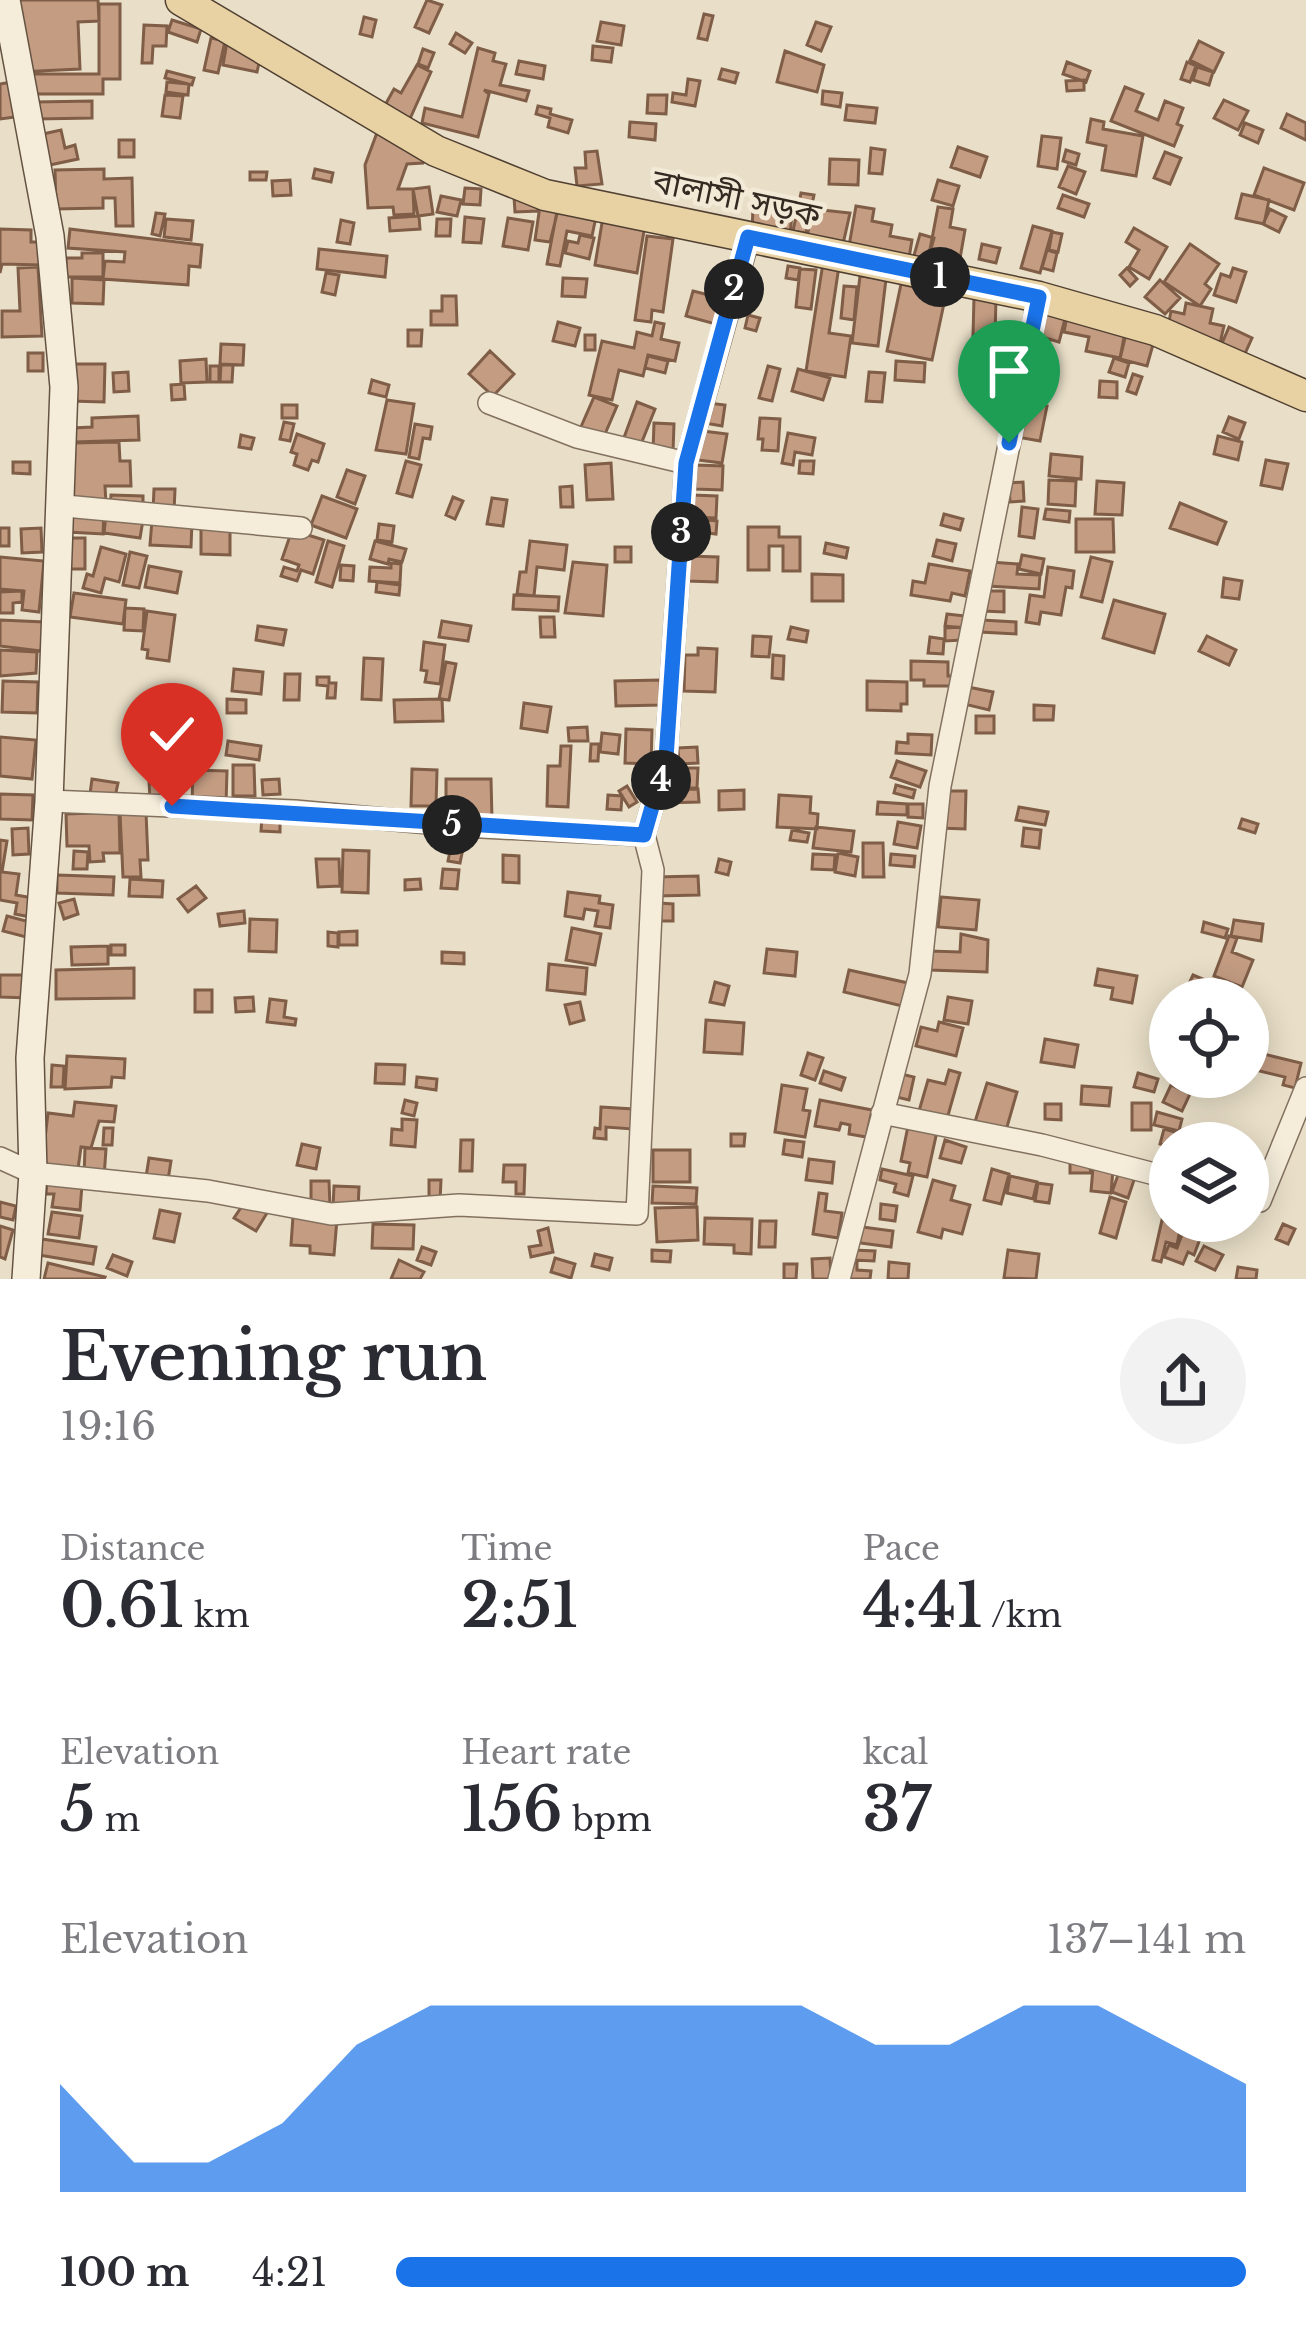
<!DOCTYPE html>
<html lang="en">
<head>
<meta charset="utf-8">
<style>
	body { margin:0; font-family:"Libre Baskerville","Noto Sans Bengali",serif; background:#f2f2f3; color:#2b2b33; height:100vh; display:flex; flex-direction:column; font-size:45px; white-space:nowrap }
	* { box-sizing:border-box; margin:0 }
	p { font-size:39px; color:#7c7c81 }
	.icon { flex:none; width:66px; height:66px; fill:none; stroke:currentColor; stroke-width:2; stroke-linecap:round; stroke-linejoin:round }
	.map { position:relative; height:1279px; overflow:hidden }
	.sheet { display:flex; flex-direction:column; background:#fff; flex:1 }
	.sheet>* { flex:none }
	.fabs { position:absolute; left:1149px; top:978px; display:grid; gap:24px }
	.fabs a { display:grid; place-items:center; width:120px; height:120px; border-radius:50%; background:#fff; box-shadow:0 6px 30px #0003; font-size:60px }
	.pin { position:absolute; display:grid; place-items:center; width:102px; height:102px; color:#fff; margin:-123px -51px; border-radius:50% 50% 50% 0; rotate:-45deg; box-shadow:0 0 12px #0007 }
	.pin .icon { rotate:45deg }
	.km { position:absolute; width:60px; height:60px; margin:-30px; border-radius:50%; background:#222; color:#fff; font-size:33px; line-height:60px; text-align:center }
	.round { display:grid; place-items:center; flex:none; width:126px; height:126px; border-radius:63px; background:#f2f2f3 }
	.overview { display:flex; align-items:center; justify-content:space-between; height:204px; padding:0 60px }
	h1 { font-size:66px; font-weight:600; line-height:90px }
	.metrics { display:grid; grid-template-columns:repeat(3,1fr); gap:18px; height:204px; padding:12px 60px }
	.metrics div { display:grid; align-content:center }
	.metrics b { font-size:60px; font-weight:600 }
	.metrics small { font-size:33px; font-weight:400 }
	.metrics p { font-size:33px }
	.chart { height:336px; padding:24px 60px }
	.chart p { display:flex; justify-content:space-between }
	.chart svg { width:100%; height:216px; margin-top:12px; fill:#1a73e8; opacity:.7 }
	ul { padding:0 60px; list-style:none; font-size:39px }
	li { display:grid; grid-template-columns:192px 144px 1fr; align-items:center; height:90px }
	li i { height:30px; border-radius:15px; background:#1a73e8 }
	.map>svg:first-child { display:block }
	.building { fill:#c39c82; stroke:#7f5d47; stroke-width:3 }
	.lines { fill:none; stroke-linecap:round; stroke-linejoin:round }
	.street-casing { stroke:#83715f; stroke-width:24 }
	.secondary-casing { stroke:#655342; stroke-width:30 }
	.primary-casing { stroke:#514032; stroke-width:33 }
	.street { stroke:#f5ecda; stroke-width:21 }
	.secondary { stroke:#f5ecda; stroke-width:27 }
	.primary { stroke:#e8d2a4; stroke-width:30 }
	.route-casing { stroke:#fff; stroke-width:24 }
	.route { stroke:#1a73e8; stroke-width:15 }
	.labels { text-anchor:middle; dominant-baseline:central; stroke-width:9; stroke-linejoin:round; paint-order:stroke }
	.street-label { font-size:33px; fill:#352a21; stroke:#f2e9d6 }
</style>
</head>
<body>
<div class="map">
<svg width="1306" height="1279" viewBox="0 0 1306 1279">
	<rect width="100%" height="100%" fill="#e9dfc8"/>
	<path class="building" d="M15,0H98L99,21L78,22L80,69L18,72Z
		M427,0L442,5L429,33L415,27Z
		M99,4H120V79H103V94H31V74H99Z
		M704,14L713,16L707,40L698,38Z
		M364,17L376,20L372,37L360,34Z
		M172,20L201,29L197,42L168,32Z
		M601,22L624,26L621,45L597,41Z
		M816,22L831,27L821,51L807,45Z
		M144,25L167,26L166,46H153L152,63H142Z
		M456,33L472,43L465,53L450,44Z
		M211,38L225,41L218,73L204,70Z
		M1199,41L1223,53L1214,72L1190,60Z
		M227,42L262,49L257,72L223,65Z
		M593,46L613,48L611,62L592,60Z
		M478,48L495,53L493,61L506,64L500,85L529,91L526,101L484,90L489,94L478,137L422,123L425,108L462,117Z
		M423,49L434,53L428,68L418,64Z
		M785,51L824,65L817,92L777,82Z
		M519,61L545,66L543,79L516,74Z
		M1067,62L1090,71L1086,82L1063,74Z
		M1187,62L1196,66L1190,82L1181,79Z
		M417,65L431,72L409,121L384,107L394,89L401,93Z
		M1197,67L1213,72L1209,85L1193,80Z
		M722,69L738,73L735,83L719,79Z
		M167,71L194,78L192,85L165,78Z
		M688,79L700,81L695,106L672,102L673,93L686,95Z
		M1084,80V90L1067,91L1066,81Z
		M11,82L15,117L0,119V84Z
		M167,82L189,84L188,95L166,92Z
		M1125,87L1143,94L1136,111L1158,120L1165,101L1183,108L1177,124L1182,126L1174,146L1111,121Z
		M823,91L842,93L840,107L822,104Z
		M165,95L183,96L180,118L162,116Z
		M648,95H667L666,114L647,113Z
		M1224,100L1248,111L1238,130L1214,118Z
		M92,101V118L37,119L36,102Z
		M847,105L877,108L875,123L845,120Z
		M538,106L551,109L550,114L572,120L568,133L548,127L550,118L536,114Z
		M1287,114L1306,123V140L1281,128Z
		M1091,119L1104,122L1103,129L1143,136L1136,176L1102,170L1106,146L1087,142Z
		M630,122L656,124L655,140L629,137Z
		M1245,123L1263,130L1258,143L1240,135Z
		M61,130L65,148L75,145L78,159L50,165L43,134Z
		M378,130L429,149L423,163L407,164L398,189H413L414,214L394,215L393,207L368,208L365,165Z
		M1042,136L1061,138L1057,169L1038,166Z
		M119,140H134V157H119Z
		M958,147L987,157L980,177L951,167Z
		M871,148L885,150L882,174L869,173Z
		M1066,150L1079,154L1076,165L1063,161Z
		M597,151L602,184L577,186L575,168H586L585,152Z
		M1165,152L1181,158L1170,184L1154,178Z
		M830,159L859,160L858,185L829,184Z
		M1068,166L1085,172L1076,194L1059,187Z
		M1264,168L1304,183L1294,210L1254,195Z
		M104,169V179L132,178L133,226H116L115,198H103V208L56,209L55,170Z
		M315,169L333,173L331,182L313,178Z
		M250,172H267L266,180H250Z
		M290,180L291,195L273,196L272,181Z
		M938,180L959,186L953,206L932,200Z
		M429,187L433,214L418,216L413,189Z
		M465,188L481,189L480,205L463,204Z
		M801,193L814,195L806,233L793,231Z
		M1242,194L1269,200L1264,224L1236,218Z
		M1063,195L1089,204L1084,217L1058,208Z
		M441,196L461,200L457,216L437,212Z
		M537,196L538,211L515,212L514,197Z
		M541,199L560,202L550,242L535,240Z
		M767,202H778V215L792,216L790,233L752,231L753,208H767Z
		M558,206L597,212L592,236L567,231L560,266L547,264Z
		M856,206L874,209L872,221L892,225L890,236L912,240L909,258L849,246Z
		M938,207L953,209L950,227L965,230L958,270L927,265Z
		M813,209L850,213L843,244L807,236Z
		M1270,209L1286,217L1279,232L1263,224Z
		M156,213L165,214L160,236L152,234Z
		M419,216L420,229L390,231L389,218Z
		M465,217L484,219L481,243L463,242Z
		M603,217L645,225L637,273L595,265Z
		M508,218L533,222L528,250L503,246Z
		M166,219L193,221L191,240L164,237Z
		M437,219H451L450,236H436Z
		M341,220L354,223L350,244L337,242Z
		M1033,226L1052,231L1040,273L1021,268Z
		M1134,228L1167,247L1149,279L1129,267L1139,250L1126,242Z
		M0,229L31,230V242H42L41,265L2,264L0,273Z
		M70,229L202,245L200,267L189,266L188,285L103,279L105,261L124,262L125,252L68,248Z
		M1052,232L1062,234L1058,252L1049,250Z
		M920,234L934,238L927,263L913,259Z
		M580,235L594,238L589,259L565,253L568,241L578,243Z
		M647,236L673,239L663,312L652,310L651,322L635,320Z
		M982,244L1000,248L996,263L979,259Z
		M1190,244L1219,264L1205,284L1211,289L1200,306L1164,282Z
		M319,249L387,256L385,277L317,269Z
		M1047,250L1057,253L1053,271L1042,268Z
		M82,253H103V277H66V258H82Z
		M823,263L839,266L829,333L851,336L845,377L806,371Z
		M788,266L800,268L798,280L786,278Z
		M38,267L42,336L2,337V311H20L18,268Z
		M1127,268L1137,279L1130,286L1120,275Z
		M1233,268L1246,272L1236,302L1214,295L1221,274L1230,277Z
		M800,269L816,270L811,309L796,307Z
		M326,273L339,275L335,295L322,292Z
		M860,276L886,279L878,346L852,343Z
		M72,278L104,280L103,304L72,303Z
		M563,278L587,279L585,297L562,296Z
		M1160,280L1180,298L1165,314L1145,297Z
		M901,284L946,294L932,360L887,351Z
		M844,286L857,287L854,320L841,318Z
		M693,291L725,299L719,325L686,316Z
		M442,296H456L457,325H431V311H442Z
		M974,297L996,298L995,337L973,336Z
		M1186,303L1213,309L1210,323L1224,326L1220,343L1167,332L1171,311L1184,314Z
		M1043,309L1066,315L1059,342L1036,335Z
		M748,315L760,318L756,331L745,328Z
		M1067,316L1126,327L1120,358L1086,351L1089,337L1064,332Z
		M558,322L580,328L575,346L553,341Z
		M655,322L664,324L661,339L679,343L675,361L648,355L643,376L619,370L612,400L589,395L602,341L634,348L637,332L652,336Z
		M1229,327L1252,338L1243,358L1220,348Z
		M408,330H422L421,346H408Z
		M1126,334L1154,341L1147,366L1120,359Z
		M585,335H595V350H585Z
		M1034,338L1049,341L1041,374L1026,370Z
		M221,344L244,345L243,365L220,364Z
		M490,351L514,374L493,396L469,374Z
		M28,353H43V371H28Z
		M648,356L668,361L665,373L645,368Z
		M1114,358L1129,363L1125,377L1109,372Z
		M206,359L207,382L181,383L180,361Z
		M896,361L925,363L924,382L895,380Z
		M71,364H105L104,402L70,401Z
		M221,365H233L232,382H220Z
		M210,366H219V382H210Z
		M768,366L780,369L772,401L759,398Z
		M798,369L830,378L823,400L792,391Z
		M128,372L129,391L114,392L113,373Z
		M869,372L885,373L882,402L866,401Z
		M1133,374L1142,377L1136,394L1127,391Z
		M372,380L389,385L386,397L369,393Z
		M1100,381L1117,382V398L1099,397Z
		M184,384L185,399L172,400L171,385Z
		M594,397L617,406L602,441L580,429Z
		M387,400L414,404L406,454L376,450Z
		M637,402L655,409L639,449L622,443Z
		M1024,402L1047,406L1040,441L1017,437Z
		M708,403L725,405L722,426L705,423Z
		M282,405H297V418H282Z
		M138,416L139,440L73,442V428L92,427V418Z
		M1229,417L1245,423L1239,439L1223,432Z
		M760,418L780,419L778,451L762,450L763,439H758Z
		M284,422L294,424L290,441L280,439Z
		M654,423L674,424L673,452L653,451Z
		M415,424L432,427L430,439L423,438L419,459L409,457Z
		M703,431L727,434L722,463L698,460Z
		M788,433L815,438L812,455L795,452L793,465L782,463Z
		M297,434L324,444L318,462L312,460L308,470L294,465L297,454L291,452Z
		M241,435L254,438L251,449L239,447Z
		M1218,436L1242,442L1238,460L1214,454Z
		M119,442L120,461H130L131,486H105L106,504L71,505L72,443Z
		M1051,454L1082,457L1081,479L1049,476Z
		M1266,460L1288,464L1282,489L1261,485Z
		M406,461L421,465L412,497L397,493Z
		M800,461H814L813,474L799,473Z
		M13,462H30V474L13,473Z
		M611,463L613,499L587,500L585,465Z
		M696,465L723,466L722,490L695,489Z
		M347,470L365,476L355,504L337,497Z
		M1049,480L1076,481L1075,506L1048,504Z
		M1097,481L1124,483L1122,515L1095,514Z
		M1023,482L1024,501L1010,502L1009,483Z
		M572,486L573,507H561L560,487Z
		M154,489H175L174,512L153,511Z
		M111,495L143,496V510L110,509Z
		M692,495L717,496L716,518L691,517Z
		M322,496L357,509L346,538L311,525Z
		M453,497L463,501L455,519L446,515Z
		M492,498L507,500L503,526L487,524Z
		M1180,503L1226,522L1217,544L1170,528Z
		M1022,507L1038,509L1034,538L1019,536Z
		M68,509L104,510L103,534L67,532Z
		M1046,509L1070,511L1069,522L1044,519Z
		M944,514L963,519L960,530L941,525Z
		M106,515L143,520L140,538L104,533Z
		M690,518L717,521L716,534L689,531Z
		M1076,519H1113L1114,552H1076Z
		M152,520L192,522L191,547L150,545Z
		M379,524L394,526L392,542L377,540Z
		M748,527H779V537H800V571H783V546H769V570H748Z
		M0,528H9V546H0Z
		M41,528L42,552L22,553L21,529Z
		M201,529L230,530V555L201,554Z
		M292,530L324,540L313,574L301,570L297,581L281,576L284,567L297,571L299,565L282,559Z
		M66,538H85V569H66Z
		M937,540L956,544L952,561L933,556Z
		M328,541L344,546L332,587L316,582Z
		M375,541L406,549L402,562L389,559L388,564L370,559Z
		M530,541L567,545L564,570L537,567L534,596L517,594L520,572H526Z
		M826,543L848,548L846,558L824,553Z
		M101,547L126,554L119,582L105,578L101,593L83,588L87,574L93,576Z
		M615,547H631V562H615Z
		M130,552L147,556L139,588L123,585Z
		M1022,555L1044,559L1041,574L1019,569Z
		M688,556L718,557L717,582L687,581Z
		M0,557L44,561L39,612L22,610L24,591L0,589Z
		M1091,557L1112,562L1102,602L1081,597Z
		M573,562L607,565L603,616L565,613Z
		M990,562L1018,564L1017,574L1040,575L1039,589L988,586Z
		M391,563L401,564L400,583L369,581L370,567L391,568Z
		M929,564L970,571L965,596L952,593L950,601L911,595L913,581L925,583Z
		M341,565L354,566L353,581L340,580Z
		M149,566L181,572L177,593L145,587Z
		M1048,567L1074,571L1072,588L1066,587L1061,615L1041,612L1039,624L1026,622L1030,595L1044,597Z
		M812,574L843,575V601H812Z
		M1224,578L1242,581L1239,599L1222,597Z
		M377,582L400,585L399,595L376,592Z
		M22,591V602L13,603V613H0V592Z
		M983,591H1004V612L983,611Z
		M74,593L126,600L123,624L70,617Z
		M514,595L559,597L558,611L513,609Z
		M1114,600L1165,614L1154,653L1103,638Z
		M125,608L144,609L143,631L124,630Z
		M147,611L175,615L169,661L147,658L148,650L142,649Z
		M947,614L965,616L963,628L945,626Z
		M540,617H554L555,637H541Z
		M0,620L44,622L41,651L0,646Z
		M981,620L1016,622V634L980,632Z
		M442,621L471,626L468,641L439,637Z
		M258,626L286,630L283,645L256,640Z
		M791,627L808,631L806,642L788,639Z
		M961,627L962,640L945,641V628Z
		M753,636L771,637L769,657L752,656Z
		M1207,636L1236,650L1229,665L1199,651Z
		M930,637L944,639L943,654L928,653Z
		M424,642L445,645L440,684L425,682L427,671L421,670Z
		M698,648L717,649L715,692L684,691L685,655H698Z
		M0,650L37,652L36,673L0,676Z
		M773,655L784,656L783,679L772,678Z
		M364,658L383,659L381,700L362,699Z
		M911,661L948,662V676H954V686H924V680H911Z
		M446,662L456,664L449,700L439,699Z
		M234,669L263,672L261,694L232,691Z
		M285,674H300L299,700H284Z
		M317,677H329V683H336L335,698H327L328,686L317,685Z
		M660,680L661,705L616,706L615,681Z
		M3,681L38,682L37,713L2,712Z
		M867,681L907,682V704H901V711L867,710Z
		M968,687L993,692L989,710L964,704Z
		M227,699L246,700V713H227Z
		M442,699L443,721L395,722L394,700Z
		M524,703L551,707L547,732L521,728Z
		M1034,705L1054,706L1053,720H1034Z
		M976,716H994V733H976Z
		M170,724L200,725L199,748L169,747Z
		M587,727L588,741H569L568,728Z
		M626,729L652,730L651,764L625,763Z
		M602,733L620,735L618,754L600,752Z
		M908,734L932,735L931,755L896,753L897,742L908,743Z
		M0,737L36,740L32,779L0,776Z
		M228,741L261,746L259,760L226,755Z
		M591,744H599L598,761H590Z
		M561,746H571L568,807L547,806L548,766H560Z
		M697,747L698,763L679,764L678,748Z
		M164,750L205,751V763L163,762Z
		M897,761L926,771L920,787L891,777Z
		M233,765H254L255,796H233Z
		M678,768H698L697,788H678Z
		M412,769L437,770L436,806H411Z
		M193,770L227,771L226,804H192Z
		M92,779L118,783L115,797L90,794Z
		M279,779L280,794L263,795L262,780Z
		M446,779H491L492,819L446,820Z
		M149,780H163L164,800L150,801Z
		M896,785L915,790L913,798L894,793Z
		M627,786L637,802L629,807L619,791Z
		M698,789L699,802L663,803V790Z
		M744,790V809L719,810V791Z
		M942,791H966L965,829L940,828Z
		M0,794L33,795L32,820L0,819Z
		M608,795L622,796L621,810L607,809Z
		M779,795L811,797L810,813L818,814L817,829L777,827Z
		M878,802L907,804V815L877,814Z
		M908,804H923V818L908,817Z
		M1019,807L1048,812L1045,825L1016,820Z
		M119,812L120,853H103L104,861L90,862L89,846H67L66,814Z
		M146,812L148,860H140L141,877H123L120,813Z
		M262,816L280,817V832L261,831Z
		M1242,819L1258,824L1255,833L1239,828Z
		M898,822L921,826L917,848L894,844Z
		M816,827L854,831L851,852L813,848Z
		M28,828L29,854L13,855L12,829Z
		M1024,828L1041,830L1039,848L1022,846Z
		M792,830L809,833L807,842L790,840Z
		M454,832L466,834L460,863L448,861Z
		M0,840L7,841L2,872L19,874L16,895L33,898L30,917L15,914L17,903L0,900Z
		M863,843H883L884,877H863Z
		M343,850L369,851L368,893L342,892Z
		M74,851L88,852L87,869H73Z
		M838,853L858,857L855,876L835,872Z
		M813,854L835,855L834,870L812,869Z
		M891,854L915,856L914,867L890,865Z
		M503,855L519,856V883L503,882Z
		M316,859H339L340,886L318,887Z
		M719,859L731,862L728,875L716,872Z
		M443,869L459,870L457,889L441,888Z
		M57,875L114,877L113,895L57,893Z
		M698,876L699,895L657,896L656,877Z
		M130,879L163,881L162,897L129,896Z
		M420,879L421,889L405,890V880Z
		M196,886L206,898L188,912L178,899Z
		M568,892L600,896L599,903L613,905L610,928L595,926L598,911L585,909L583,919L565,916Z
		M941,897L979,900L976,930L938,927Z
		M74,899L78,914L64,919L59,903Z
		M659,903L673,904V921H659Z
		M244,911L245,923L220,926L218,914Z
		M7,916L30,922L26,937L3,931Z
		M250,919L277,920L276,952L249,951Z
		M1234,920L1263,924L1261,941L1231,936Z
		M1204,922L1228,929L1225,938L1202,932Z
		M572,928L601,934L595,965L566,960Z
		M357,931V945H339V932Z
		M328,932L338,933V947L328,946Z
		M961,934L988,940L987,972L930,970V951L960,952Z
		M1229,936L1237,938L1232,952L1253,960L1242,987L1214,976Z
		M111,945H125V955H111Z
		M108,946V964L72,965L71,947Z
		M767,949L797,952L795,976L764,973Z
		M442,952L464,953V964L442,963Z
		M549,964L587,968L585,994L547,990Z
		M134,968V998L56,999V970Z
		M1098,969L1137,976L1132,1003L1111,999L1113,988L1095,985Z
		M849,970L908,983L902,1006L844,992Z
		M0,975H28V998L0,997Z
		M1193,975L1210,982L1204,995L1187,988Z
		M715,982L729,986L724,1005L710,1002Z
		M195,990H212V1012H195Z
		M253,997L254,1011L236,1012L235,998Z
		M948,997L972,1001L968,1024L944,1020Z
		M270,999L286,1001L284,1017L296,1019L295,1025L267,1022Z
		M580,1002L584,1020L570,1024L565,1005Z
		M706,1020L744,1023L742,1054L704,1052Z
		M939,1022L963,1028L956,1056L916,1046L921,1027L937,1031Z
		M1045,1039L1078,1045L1074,1067L1041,1062Z
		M1255,1052L1301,1063L1295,1088L1283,1085L1285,1077L1251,1069Z
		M808,1053L823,1058L815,1080L801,1075Z
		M67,1056L125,1059L124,1078L112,1077L111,1087L65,1089Z
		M376,1064L405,1065L404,1084L375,1083Z
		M52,1065L64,1066L63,1087H51Z
		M949,1070L960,1073L947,1119L919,1111L928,1080L945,1084Z
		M824,1071L845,1078L841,1090L820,1083Z
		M897,1073L914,1077L909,1100L892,1096Z
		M1138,1073L1158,1079L1154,1092L1134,1087Z
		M417,1077L437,1079L436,1090L416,1087Z
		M987,1083L1017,1092L1005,1134L974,1125Z
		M782,1085L807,1089L803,1110L810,1111L805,1137L775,1132Z
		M1171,1085L1190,1094L1182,1111L1163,1102Z
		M1082,1086L1111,1088L1109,1106L1081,1104Z
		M405,1100L417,1103L414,1116L402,1113Z
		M820,1100L872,1110L866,1137L849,1134L850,1125L841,1123L839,1130L815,1126Z
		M75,1102L116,1106L114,1122L99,1121L91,1148L81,1147L78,1169L42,1164L48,1113L73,1116Z
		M1132,1103H1151V1130H1132Z
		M1045,1104H1061V1120L1045,1119Z
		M601,1107L633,1109L632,1129L606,1127V1139L594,1138L595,1128L600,1129Z
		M1157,1112L1182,1119L1179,1131L1154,1125Z
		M402,1119L417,1120L415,1147L391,1145L392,1129L402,1130Z
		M909,1121L938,1127L927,1177L908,1173L910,1163L901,1161Z
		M104,1128H113L112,1145H103Z
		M1164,1129L1179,1133L1176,1143H1170V1147L1160,1144Z
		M731,1134H745L744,1146H731Z
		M461,1140H473L472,1171H460Z
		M785,1140L804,1142L802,1157L783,1154Z
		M945,1140L966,1147L961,1163L940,1158Z
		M302,1144L320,1148L316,1169L297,1165Z
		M85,1148L106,1149L104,1178L84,1177Z
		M653,1150H690V1182H653Z
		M149,1158L171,1161L168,1180L146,1177Z
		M1070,1158L1089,1163L1091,1173H1070Z
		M809,1159L834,1162L832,1183L806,1180Z
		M504,1165H525L524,1194H516V1182H503Z
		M1093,1168L1113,1170L1111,1193L1091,1191Z
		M882,1169L913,1176L908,1196L894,1192L896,1184L880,1180Z
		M992,1169L1009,1174L1001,1204L984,1200Z
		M1119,1172L1135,1177L1128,1198L1112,1192Z
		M1010,1176L1037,1182L1033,1199L1007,1193Z
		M429,1180H441L440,1201L429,1200Z
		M933,1180L955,1186L951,1200L970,1205L962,1234L943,1229L941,1238L918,1232Z
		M311,1181H329L330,1207H311Z
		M47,1182L82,1185L80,1210L52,1207L54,1194H46Z
		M1038,1183L1052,1185L1049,1203L1035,1201Z
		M334,1186L359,1187L358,1209L333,1208Z
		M653,1186L697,1188L696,1204L652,1203Z
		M819,1193L827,1194L825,1211L842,1213L838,1238L813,1234Z
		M1110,1197L1126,1202L1116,1238L1100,1233Z
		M246,1200L267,1213L256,1231L234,1218Z
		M0,1202L16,1206L13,1220L0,1217Z
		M881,1204L897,1206L895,1221L880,1219Z
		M697,1207L698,1240L657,1242L655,1208Z
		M160,1210L180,1214L174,1242L154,1238Z
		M52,1212L82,1216L79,1238L48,1234Z
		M293,1216L337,1219L334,1255L310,1253V1246L291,1245Z
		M705,1218L752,1219L751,1254L734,1253V1245L704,1244Z
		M1162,1220L1181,1224L1177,1245L1166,1242L1161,1262L1153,1260Z
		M760,1221H776L775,1247H759Z
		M1187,1221L1204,1228L1194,1255L1188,1252L1183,1264L1164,1257L1169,1245L1177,1248Z
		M373,1224L414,1225L413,1249L372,1248Z
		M1283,1224L1295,1229L1288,1244L1276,1239Z
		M0,1226L13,1230L5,1259L0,1257Z
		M855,1226L893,1231L891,1247L853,1242Z
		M548,1228L553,1252L531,1257L529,1247L541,1245L538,1231Z
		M42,1239L96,1247L93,1264L39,1255Z
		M1204,1246L1223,1255L1215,1270L1196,1261Z
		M422,1247L436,1252L431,1265L417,1260Z
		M652,1250L671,1251L670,1262L652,1261Z
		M853,1250L875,1251L874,1261L853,1260Z
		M1008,1250L1039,1254L1036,1279L1004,1278Z
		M595,1254L612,1258L609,1270L592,1266Z
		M113,1255L132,1262L127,1276L107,1268Z
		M555,1258L575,1264L571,1278L551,1272Z
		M830,1258L831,1279H813L812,1259Z
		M399,1260L424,1272L420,1279H391Z
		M845,1262L857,1263V1270L871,1271L870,1279H843Z
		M889,1262L909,1264L908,1279H888Z
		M48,1263L105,1277L104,1279H44Z
		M784,1264H797L796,1279H784Z
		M1238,1267L1257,1270L1256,1279H1236Z"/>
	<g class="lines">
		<g class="street-casing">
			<path id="street" d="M489,403L577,437L686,463
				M59,500L65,506L301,528
				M49,801L295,811L462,826L644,835
				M882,1113L1042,1145L1170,1178
				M0,1158L33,1173L208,1191L331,1214L459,1205L637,1214L653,870L644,835L666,758L686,463L749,237
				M1248,1198L1260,1201L1306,1088
				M839,1279L920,974L940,786L1039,297"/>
		</g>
		<g class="secondary-casing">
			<path id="secondary" d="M6,0L50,236L64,387L49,801L30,1058L33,1173L26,1279"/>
		</g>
		<g class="primary-casing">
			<path id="primary" d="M181,0L436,151L545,195L1039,297L1155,330L1306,396"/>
		</g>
		<use href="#street" class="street"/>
		<use href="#secondary" class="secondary"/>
		<use href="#primary" class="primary"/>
	</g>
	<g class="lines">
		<g class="route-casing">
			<path id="route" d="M172,806L644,835L666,758L686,463L748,237L1039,297L1009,443"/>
		</g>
		<use href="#route" class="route"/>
	</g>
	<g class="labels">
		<g class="street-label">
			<text transform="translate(737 198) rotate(12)">বালাসী সড়ক</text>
		</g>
	</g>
</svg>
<div class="fabs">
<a><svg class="icon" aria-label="locate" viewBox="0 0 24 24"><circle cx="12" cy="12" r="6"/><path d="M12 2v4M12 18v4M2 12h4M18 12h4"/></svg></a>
<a><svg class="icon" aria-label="layers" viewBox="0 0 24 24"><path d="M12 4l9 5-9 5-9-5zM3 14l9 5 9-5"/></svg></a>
</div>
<div class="pin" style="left:1009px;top:443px;background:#1e9e55"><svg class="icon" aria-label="arrive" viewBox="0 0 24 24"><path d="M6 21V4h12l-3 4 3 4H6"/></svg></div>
<div class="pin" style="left:172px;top:806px;background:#d93025"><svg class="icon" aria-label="check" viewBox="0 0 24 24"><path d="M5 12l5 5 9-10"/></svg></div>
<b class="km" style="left:940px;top:277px">1</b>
<b class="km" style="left:734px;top:289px">2</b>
<b class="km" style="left:681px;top:532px">3</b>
<b class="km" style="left:661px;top:780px">4</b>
<b class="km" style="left:452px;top:825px">5</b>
</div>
<section class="sheet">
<div class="overview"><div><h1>Evening run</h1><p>19:16</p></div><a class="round"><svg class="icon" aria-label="share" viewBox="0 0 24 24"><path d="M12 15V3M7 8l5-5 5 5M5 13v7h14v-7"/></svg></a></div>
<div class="metrics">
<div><p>Distance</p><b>0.61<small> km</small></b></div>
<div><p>Time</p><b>2:51</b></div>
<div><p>Pace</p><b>4:41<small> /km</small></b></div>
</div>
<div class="metrics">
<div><p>Elevation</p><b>5<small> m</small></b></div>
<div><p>Heart rate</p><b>156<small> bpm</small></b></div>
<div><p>kcal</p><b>37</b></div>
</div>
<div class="chart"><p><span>Elevation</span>137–141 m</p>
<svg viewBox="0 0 160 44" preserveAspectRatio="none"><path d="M0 44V22L10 38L20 38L30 30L40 14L50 6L60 6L70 6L80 6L90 6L100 6L110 14L120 14L130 6L140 6L150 14L160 22V44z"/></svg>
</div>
<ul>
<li><b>100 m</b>4:21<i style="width:100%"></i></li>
</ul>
</section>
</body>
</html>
